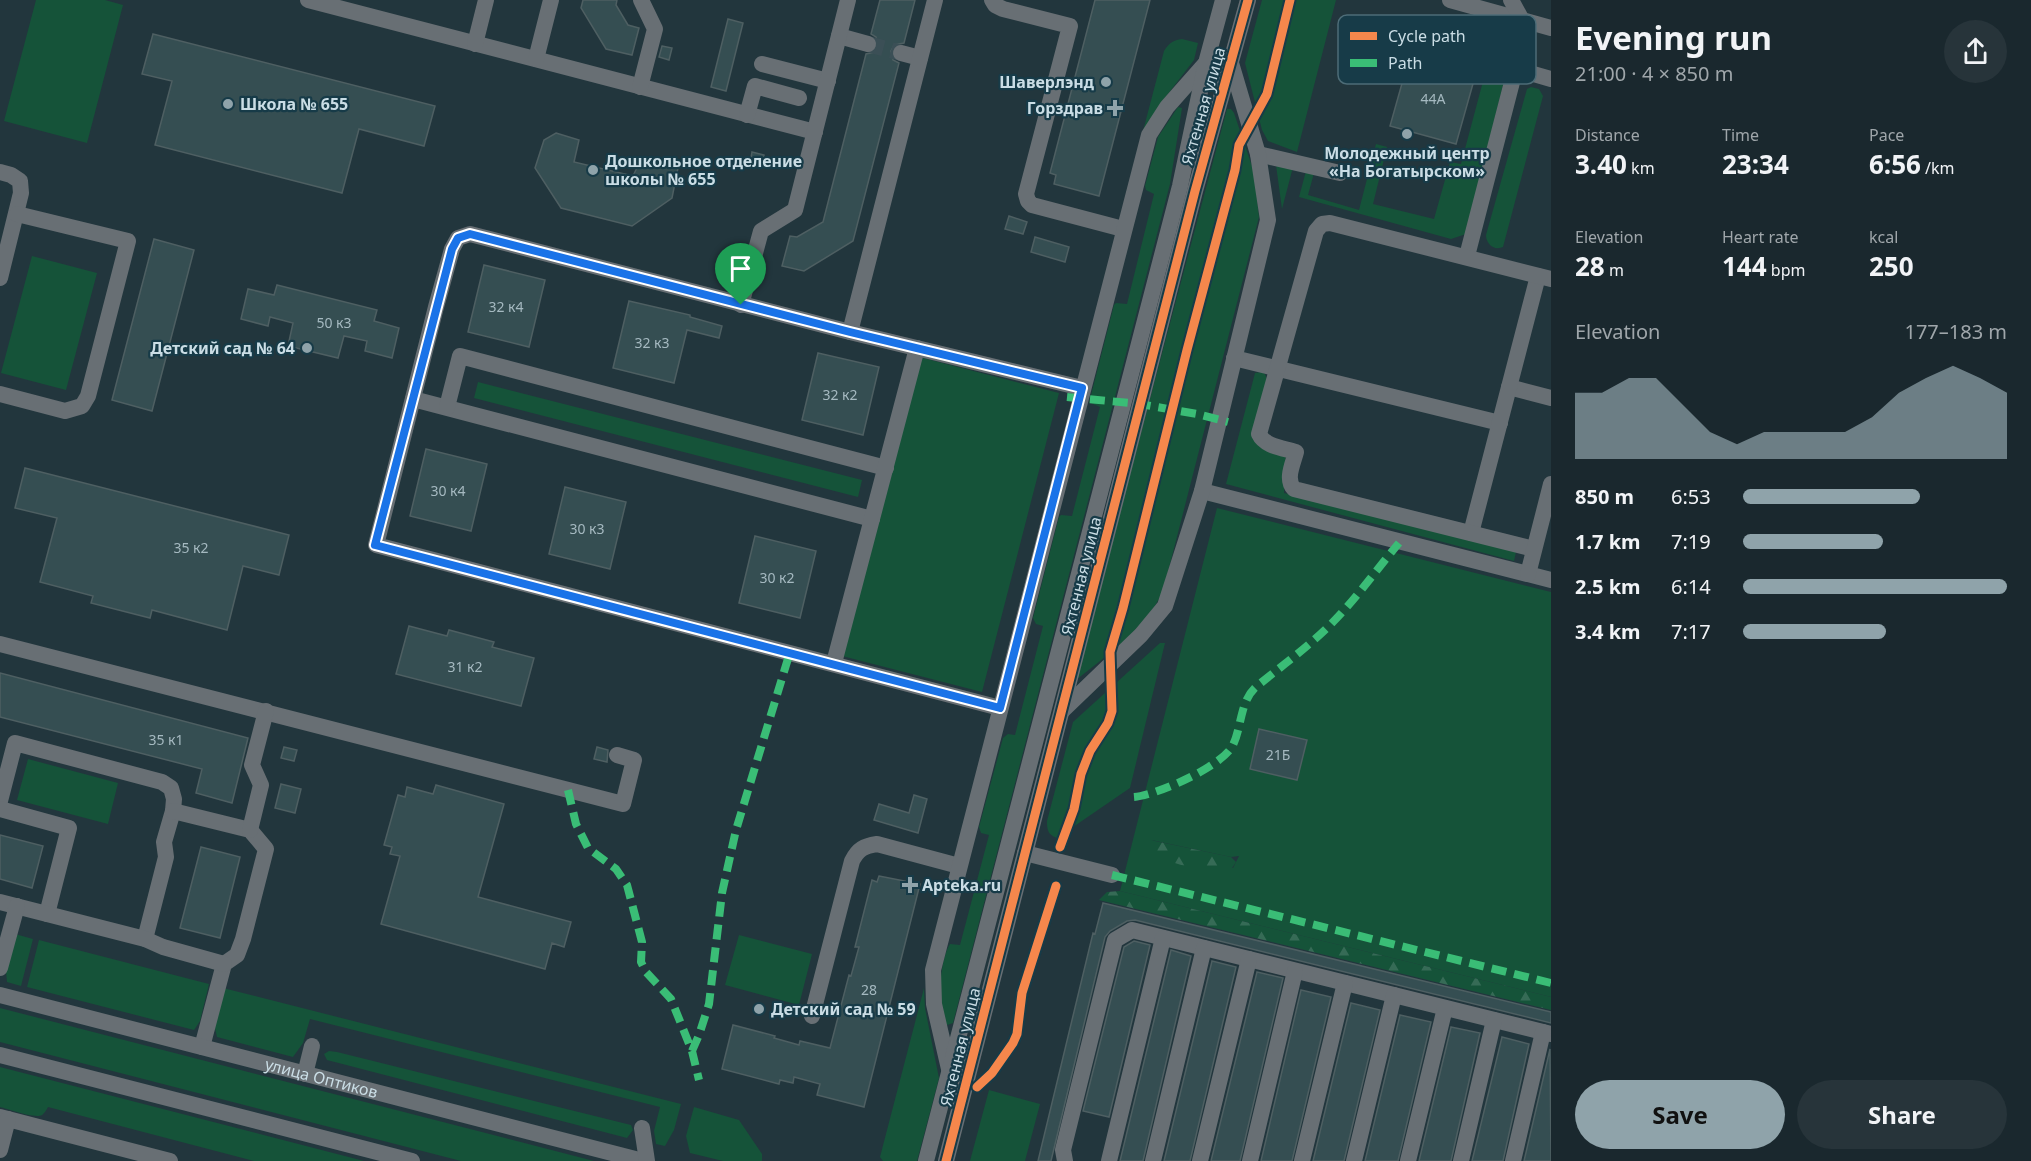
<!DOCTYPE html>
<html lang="en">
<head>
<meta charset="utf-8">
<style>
	body { margin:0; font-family:"Noto Sans",sans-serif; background:#27343a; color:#f1f3f6; height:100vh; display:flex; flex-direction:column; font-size:22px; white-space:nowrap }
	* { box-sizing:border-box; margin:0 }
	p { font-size:20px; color:#9fa6aa }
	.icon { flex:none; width:33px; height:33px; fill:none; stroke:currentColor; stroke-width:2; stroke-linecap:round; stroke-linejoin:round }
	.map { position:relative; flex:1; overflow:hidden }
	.panel { display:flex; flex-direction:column; background:#1a282e; width:480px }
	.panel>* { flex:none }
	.pin { position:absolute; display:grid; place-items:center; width:51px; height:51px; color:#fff; margin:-62px -26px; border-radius:50% 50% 50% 0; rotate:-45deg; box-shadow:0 0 6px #0007 }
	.pin .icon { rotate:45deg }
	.round { display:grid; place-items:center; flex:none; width:63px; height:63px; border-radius:32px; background:#27343a }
	.overview { display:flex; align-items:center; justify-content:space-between; height:102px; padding:0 24px }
	h1 { font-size:33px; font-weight:700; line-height:45px }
	.metrics { display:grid; grid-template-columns:repeat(3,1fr); gap:9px; height:102px; padding:6px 24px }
	.metrics div { display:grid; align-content:center }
	.metrics b { font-size:26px; font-weight:700 }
	.metrics small { font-size:16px; font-weight:400 }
	.metrics p { font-size:16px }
	.chart { height:168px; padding:12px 24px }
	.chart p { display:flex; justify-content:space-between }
	.chart svg { width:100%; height:108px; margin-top:6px; fill:#8fa3aa; opacity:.7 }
	.action { display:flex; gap:12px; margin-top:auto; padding:12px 24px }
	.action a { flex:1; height:69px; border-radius:36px; background:#8fa3aa; color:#111; font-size:24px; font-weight:700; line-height:69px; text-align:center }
	.action a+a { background:#27343a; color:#f1f3f6 }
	ul { padding:0 24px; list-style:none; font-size:20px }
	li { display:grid; grid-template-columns:96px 72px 1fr; align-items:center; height:45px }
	li i { height:15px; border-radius:8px; background:#8fa3aa }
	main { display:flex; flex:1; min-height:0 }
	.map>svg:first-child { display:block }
	.green { fill:#155339; fill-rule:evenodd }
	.forest { fill:url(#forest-firs) }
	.building { fill:#354e52; stroke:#4e5f62; stroke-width:1.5 }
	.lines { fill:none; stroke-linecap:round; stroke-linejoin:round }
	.minor-tunnel { stroke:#3b4f56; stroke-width:16; stroke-dasharray:16 8; stroke-linecap:butt }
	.minor { stroke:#686f74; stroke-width:16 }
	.quiet { stroke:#3abd76; stroke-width:8; stroke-dasharray:15 8; stroke-linecap:butt }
	.cycleway-casing { stroke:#173b48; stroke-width:13 }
	.cycleway { stroke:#f5874c; stroke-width:9 }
	.route-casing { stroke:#fff; stroke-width:12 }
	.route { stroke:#1a73e8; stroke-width:8 }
	.poi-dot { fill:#8fa3aa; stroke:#173b48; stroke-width:2 }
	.labels { text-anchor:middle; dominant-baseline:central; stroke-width:4.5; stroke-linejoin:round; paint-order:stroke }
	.number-label { font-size:14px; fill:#a5b9c0 }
	.poi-label { font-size:16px; font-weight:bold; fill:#cadde5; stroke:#173b48; text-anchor:start }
	.street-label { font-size:16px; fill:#cadde5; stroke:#173b48 }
	.key { fill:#173b48; stroke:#4d6c77; stroke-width:1.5 }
	.key-label { font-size:16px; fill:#cadde5 }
</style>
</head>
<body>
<main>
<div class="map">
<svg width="1551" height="1161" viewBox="0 0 1551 1161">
	<defs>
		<pattern id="forest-firs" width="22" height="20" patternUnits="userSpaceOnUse" patternTransform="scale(1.5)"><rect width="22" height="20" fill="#155339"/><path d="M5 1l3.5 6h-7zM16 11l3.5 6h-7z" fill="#366b56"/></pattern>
	</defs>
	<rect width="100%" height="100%" fill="#22363d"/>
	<path class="green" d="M36,0H105L123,5L87,143L4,121Z
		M1262,0H1336L1297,152L1268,141L1262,130L1245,63Z
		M1495,36L1503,38L1512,49L1466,234L1451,239L1299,197L1306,171L1314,173L1308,195L1359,210L1376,144L1387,147L1373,204L1434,219L1450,162L1461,164Z
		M1182,39L1198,43L1194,60L1161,103L1143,131L1164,51C1169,43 1173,40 1182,39Z
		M1531,87L1539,89L1543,96L1503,247C1494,251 1486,244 1486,235L1527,89Z
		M1178,107L1182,108L1170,184L953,1023L947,1025C935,1012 940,959 950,944L960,945L989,835L981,833L979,827L1003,738L1008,734L1015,735L1043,626L1036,624L1033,618L1059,517L1061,515L1072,516L1100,407L1091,403L1090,399L1114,305L1116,303L1127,304L1154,194L1146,190L1145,186L1158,137Z
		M1227,109H1231L1234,113L1254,172L1259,217L1171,560C1168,570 1166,581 1162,592C1149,626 1103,658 1075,681Z
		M1276,165L1293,167L1282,209Z
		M32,256L97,273L66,390L1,373Z
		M919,357L1059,393L982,692L842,656Z
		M1261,372L1265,374L1269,385L1255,441L1286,452L1284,493L1516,552L1514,561L1226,484L1255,373Z
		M478,382L862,480L858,497L474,398Z
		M1217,508L1551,592V997L1120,891ZM1151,840L1231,857L1239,856L1233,868Z
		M1160,643H1165L1130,788L1057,838C1048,835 1047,830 1047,821L1073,722Z
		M28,759L118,783L108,824L17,800Z
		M15,934L33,939L21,986L7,982L6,971Z
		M739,935L812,954L799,1005L725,985Z
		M39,940L209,984L200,1021L194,1030L27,987Z
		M223,988L681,1104L674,1130L665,1146L656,1144L654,1131L660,1107L310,1019L303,1043L293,1057L217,1037L214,1024Z
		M924,988L925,1008L939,1078L917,1161H883L880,1157Z
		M0,1008L594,1161H461L0,1042Z
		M329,1051L337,1052L631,1125L633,1130L627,1138L327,1060L324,1054Z
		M0,1067L364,1161H254L48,1107C47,1109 44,1114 42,1115C35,1119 8,1109 0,1107Z
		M989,1090L1040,1104L1025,1161H970Z
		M694,1107L739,1120L762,1154V1161H723L690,1153L686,1136Z"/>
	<path class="forest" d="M1150,840L1231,857L1236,862L1232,868C1204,874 1173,864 1146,852Z
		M1120,891L1551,997V1010L1099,900L1107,892Z"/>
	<path class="building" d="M583,0H617L616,5L628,25L639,28L632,55L606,49L581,8Z
		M880,0H915L904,43L894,45L891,51L893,60L899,63L853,241L804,271L782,266L790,236L797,237L823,222L866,54L875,52L878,46L876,37L871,34Z
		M1095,0H1150L1099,196L1054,184L1056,175L1050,173Z
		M728,19L743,23L726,91L711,87Z
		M153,34L435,106L424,146L359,129L342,193L155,145L172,81L142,74Z
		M662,46L672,48L669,60L659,57Z
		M1412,48L1478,66L1456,144L1390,126Z
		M556,133L579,140L574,162L633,176L642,157L678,168L672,198L632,226L561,208L535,168L544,140Z
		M752,152L764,155L762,167L750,164Z
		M1009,216L1027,222L1023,234L1005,229Z
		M1035,237L1069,247L1065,262L1031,252Z
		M154,239L194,250L152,411L112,400Z
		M484,265L545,280L529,347L468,332Z
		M277,285L377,310L374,321L399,328L392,358L365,351L367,341L344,336L338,358L288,346L293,323L270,317L268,326L241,319L248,289L274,295Z
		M629,301L690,315V317L722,326L719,338L687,330L674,383L613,368Z
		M818,353L879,367L863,435L802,420Z
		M426,449L487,464L471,531L410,516Z
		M25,468L289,535L279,575L243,566L227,630L152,610L150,618L91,603L93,596L40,582L57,518L15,508Z
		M565,487L626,502L610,569L549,554Z
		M755,536L816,551L800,618L739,603Z
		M409,626L447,636L449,630L494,642L492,647L534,658L521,706L396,674Z
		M0,673L248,738L232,803L196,793L202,769L0,717Z
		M1259,729L1307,740L1297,780L1250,769Z
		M284,747L297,750L294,761L281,758Z
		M597,747L608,750L607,762L594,759Z
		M281,784L301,789L295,813L275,808Z
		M436,785L504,804L478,897L571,922L564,947L552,943L545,969L381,924L400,856L390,854L392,847L384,845L398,795L405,797L407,787L433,794Z
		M914,795L927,799L918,833L874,820L879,804L909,813Z
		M0,835L43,846L32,888L0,879Z
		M201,847L240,857L220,938L180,928Z
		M879,876L920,884L864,1107L817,1095L820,1084L794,1077L793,1083L780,1080L779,1084L722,1069L733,1025L775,1036L774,1038L799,1045L800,1041L830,1048L849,975L851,976L859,947H855L872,880L877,882Z
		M1103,903L1551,1012V1023L1135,920L1127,921L1110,931L1105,937L1051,1161H1038L1093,933L1095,934Z
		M1134,941L1150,945L1109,1117L1083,1111L1124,947Z
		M1171,950L1191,956L1143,1161H1120Z
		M1212,961L1236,967L1190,1161H1164Z
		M1257,972L1283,978L1240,1161H1211Z
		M1301,990L1331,997L1292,1161H1261Z
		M1351,1003L1380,1010L1344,1161H1313Z
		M1400,1015L1431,1022L1398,1161H1365Z
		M1451,1027L1480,1033L1451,1161H1419Z
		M1502,1037L1529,1044L1503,1161H1472Z
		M1550,1049L1551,1161H1524Z"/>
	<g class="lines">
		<path class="minor-tunnel" d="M868,44L901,53"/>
		<g class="minor">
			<path d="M308,0L815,132"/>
			<path d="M992,0L995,5L1003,9L1070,26L1026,194L1028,201L1032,205L1123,229"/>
			<path d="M1450,0L1522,20L1525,32L1467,256"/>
			<path d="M1511,0L1522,20L1551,28"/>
			<path d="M839,36L868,44"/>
			<path d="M475,44L486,0"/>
			<path d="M901,53L920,58"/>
			<path d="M536,59L551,0"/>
			<path d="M762,64L828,81"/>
			<path d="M1516,69L1551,79"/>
			<path d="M640,87L655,29L641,0"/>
			<path d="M747,115L755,86L799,98"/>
			<path d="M1258,154L1340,173"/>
			<path d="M0,172L11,175L20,181L21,193L0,278"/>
			<path d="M741,305L761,231L795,210L848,0"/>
			<path d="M850,332L935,0"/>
			<path d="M1234,358L1500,423"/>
			<path d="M1509,387L1551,398"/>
			<path d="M0,394L65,411L82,406L88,396L128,241L17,214"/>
			<path d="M413,399L872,519"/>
			<path d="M447,407L460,356L886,468"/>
			<path d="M1202,491L1551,580"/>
			<path d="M1471,533L1538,276"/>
			<path d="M1534,549L1294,489C1285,479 1293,464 1296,452C1284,448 1265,447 1259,434L1316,231L1322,224L1330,223L1551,279"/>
			<path d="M1528,574L1551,484"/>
			<path d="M0,644L623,804L634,760L617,755"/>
			<path d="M834,663L917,348"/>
			<path d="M1000,708L376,545L436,307L452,249L458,238L470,234L850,332L1082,388"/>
			<path d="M1062,711L1141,635L1165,606L1202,491L1268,220L1258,154L1231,63"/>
			<path d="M0,801L15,743L162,782L171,788L174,799L173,811L164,842L166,857L145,939"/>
			<path d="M0,809L69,828L47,914"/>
			<path d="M173,811L250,830L266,849L243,939L237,955L224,964L202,1047"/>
			<path d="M250,830L261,785L252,765L266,711"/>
			<path d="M1025,853L1112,875"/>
			<path d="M0,902L145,939L163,947L224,964"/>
			<path d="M0,968L17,906"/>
			<path id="s1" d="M0,995L643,1161"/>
			<path d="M812,1016L852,861C858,849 864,846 877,844L959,866"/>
			<path d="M0,1055L412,1161"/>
			<path d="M949,1069L934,1004L933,970L1149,135L1167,107L1205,64"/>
			<path d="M305,1074L312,1046"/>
			<path d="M0,1117L170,1161"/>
			<path d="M642,1128L647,1161"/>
			<path d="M0,1150L8,1119"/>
			<path d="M926,1161L1180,186L1206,63L1223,0"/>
			<path d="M946,1161L1195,191L1248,0"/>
			<path d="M1065,1161L1063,1150L1115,940L1132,930L1551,1034"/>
			<path d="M1109,1161L1163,938"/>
			<path d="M1153,1161L1204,948"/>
			<path d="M1200,1161L1249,959"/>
			<path d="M1250,1161L1295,971"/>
			<path d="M1302,1161L1345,983"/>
			<path d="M1354,1161L1394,995"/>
			<path d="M1408,1161L1445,1008"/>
			<path d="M1461,1161L1494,1020"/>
			<path d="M1513,1161L1543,1032"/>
		</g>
		<path class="quiet" d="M1067,397L1140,404L1197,414L1228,422
			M568,790L576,824L588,848L616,869L627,885L642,942L641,962L646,972L671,999L692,1051L699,1080
			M1134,797C1157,795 1223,766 1233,745C1242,726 1240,700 1257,686C1282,666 1309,646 1331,624C1356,599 1377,569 1399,543
			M1112,875L1551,983
			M692,1051L699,1035L709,1004L722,893L736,830L790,652"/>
		<g class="cycleway-casing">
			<path id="cycleway" d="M1060,847L1074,809L1081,774L1090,751L1108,723L1112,711L1110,652L1123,608L1187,350L1235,170L1239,145L1267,94L1290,0
				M977,1087L992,1073L1013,1043L1017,1034L1022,993L1056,886
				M946,1161L1195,191L1248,0"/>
		</g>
		<use href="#cycleway" class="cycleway"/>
	</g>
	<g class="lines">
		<g class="route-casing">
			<path id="route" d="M470,234L850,332L1082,388L1000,708L375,545L452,249L458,238Z"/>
		</g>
		<use href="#route" class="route"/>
	</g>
	<g class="poi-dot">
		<circle cx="1106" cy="82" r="6"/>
		<circle cx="228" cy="104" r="6"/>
		<path d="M1112 99h6v6h6v6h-6v6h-6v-6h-6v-6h6z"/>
		<circle cx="1407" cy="134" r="6"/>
		<circle cx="593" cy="170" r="6"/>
		<circle cx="307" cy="348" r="6"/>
		<path d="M907 876h6v6h6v6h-6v6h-6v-6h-6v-6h6z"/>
		<circle cx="759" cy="1009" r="6"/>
	</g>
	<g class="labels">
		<g class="number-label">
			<text x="1433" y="98">44А</text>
			<text x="506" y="306">32 к4</text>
			<text x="334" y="322">50 к3</text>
			<text x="652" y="342">32 к3</text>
			<text x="840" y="394">32 к2</text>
			<text x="448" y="490">30 к4</text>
			<text x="587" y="528">30 к3</text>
			<text x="191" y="547">35 к2</text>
			<text x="777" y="577">30 к2</text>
			<text x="465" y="666">31 к2</text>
			<text x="166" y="739">35 к1</text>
			<text x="1278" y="754">21Б</text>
			<text x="869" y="989">28</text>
		</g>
		<g class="poi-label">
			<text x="1094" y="82" text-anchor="end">Шаверлэнд</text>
			<text x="240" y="104">Школа № 655</text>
			<text x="1103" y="108" text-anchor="end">Горздрав</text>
			<text x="1407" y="153" text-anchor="middle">Молодежный центр<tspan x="1407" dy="18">«На Богатырском»</tspan></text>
			<text x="605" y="161">Дошкольное отделение<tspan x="605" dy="18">школы № 655</tspan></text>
			<text x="295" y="348" text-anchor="end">Детский сад № 64</text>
			<text x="922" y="885">Apteka.ru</text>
			<text x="771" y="1009">Детский сад № 59</text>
		</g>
		<g class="street-label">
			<text transform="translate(1203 106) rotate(-74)">Яхтенная улица</text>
			<text transform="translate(1081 576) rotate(-76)">Яхтенная улица</text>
			<text transform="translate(960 1047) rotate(-76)">Яхтенная улица</text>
			<text stroke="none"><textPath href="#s1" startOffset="332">улица Оптиков</textPath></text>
		</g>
	</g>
	<rect x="1338" y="15" width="198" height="69" rx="9" class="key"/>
	<rect x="1350" y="32" width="27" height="8" fill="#f5874c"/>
	<rect x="1350" y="59" width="27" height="8" fill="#3abd76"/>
	<g class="key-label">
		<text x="1388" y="42">Cycle path</text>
		<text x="1388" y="69">Path</text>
	</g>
</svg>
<div class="pin" style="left:741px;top:305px;background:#1e9e55"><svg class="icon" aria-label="arrive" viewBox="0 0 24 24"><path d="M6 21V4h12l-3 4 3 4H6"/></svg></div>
</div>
<section class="panel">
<div class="overview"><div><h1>Evening run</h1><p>21:00 · 4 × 850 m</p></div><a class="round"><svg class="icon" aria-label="share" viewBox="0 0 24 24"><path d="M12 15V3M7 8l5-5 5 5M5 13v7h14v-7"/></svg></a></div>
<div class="metrics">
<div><p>Distance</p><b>3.40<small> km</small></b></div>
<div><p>Time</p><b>23:34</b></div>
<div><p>Pace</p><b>6:56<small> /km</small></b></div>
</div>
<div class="metrics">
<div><p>Elevation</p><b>28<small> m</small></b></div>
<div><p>Heart rate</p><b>144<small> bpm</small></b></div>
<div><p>kcal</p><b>250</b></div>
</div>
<div class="chart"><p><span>Elevation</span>177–183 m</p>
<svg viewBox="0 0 160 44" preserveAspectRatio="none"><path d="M0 44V17L10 17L20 11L30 11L40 22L50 33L60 38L70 33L80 33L90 33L100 33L110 27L120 17L130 11L140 6L150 11L160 17V44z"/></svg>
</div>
<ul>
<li><b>850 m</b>6:53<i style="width:67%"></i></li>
<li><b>1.7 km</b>7:19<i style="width:53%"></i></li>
<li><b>2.5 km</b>6:14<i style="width:100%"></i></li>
<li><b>3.4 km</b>7:17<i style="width:54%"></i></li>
</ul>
<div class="action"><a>Save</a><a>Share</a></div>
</section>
</main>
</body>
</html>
